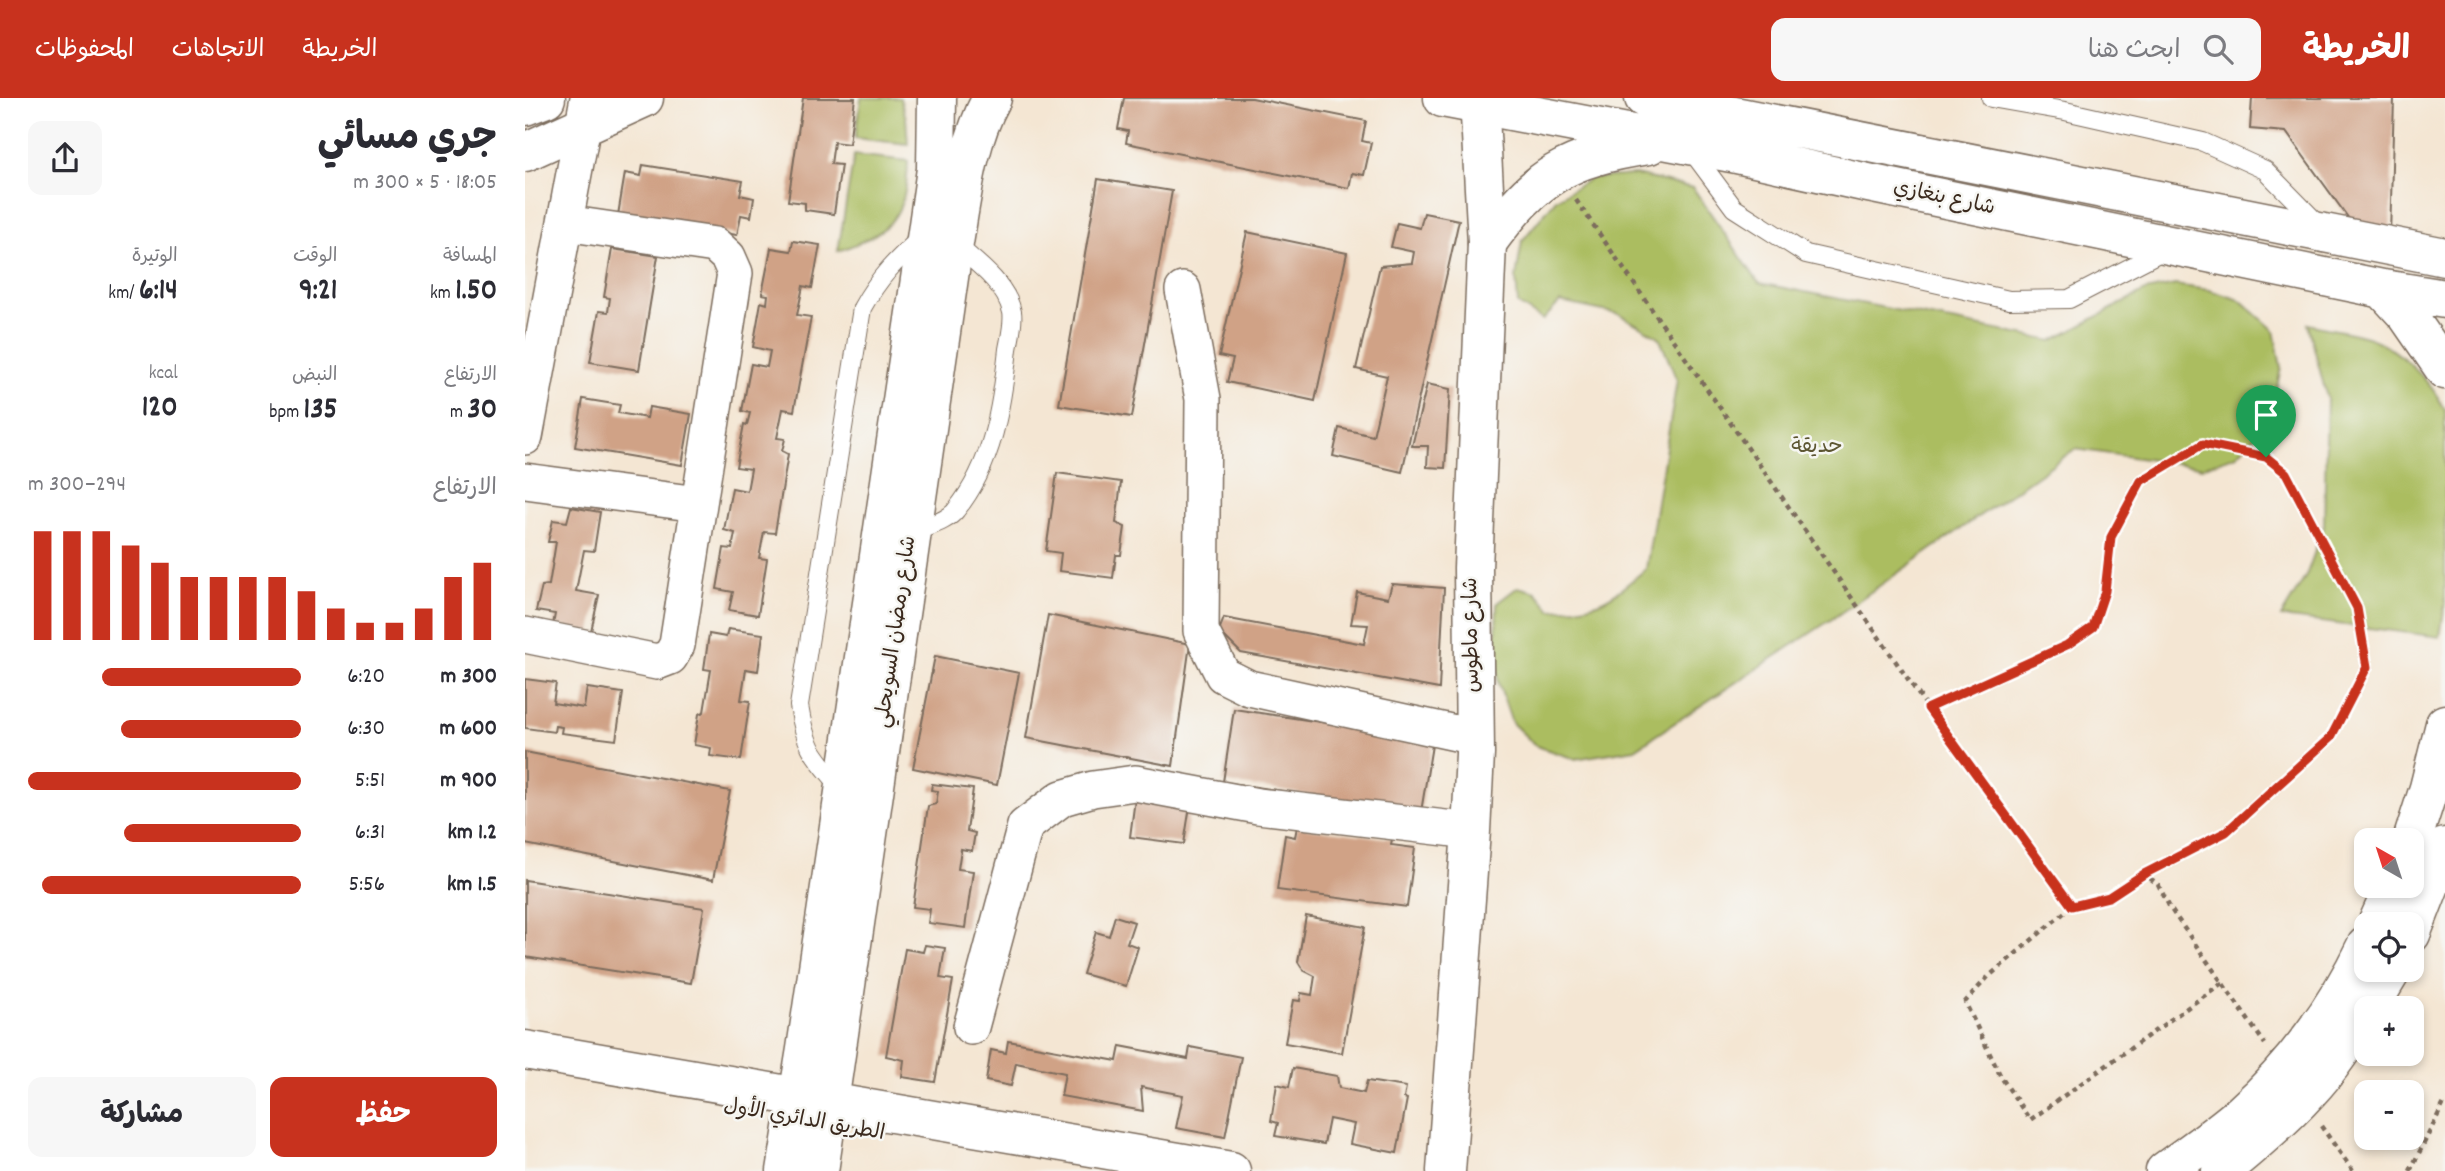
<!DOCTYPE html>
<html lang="ar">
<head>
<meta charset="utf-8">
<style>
	body { margin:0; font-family:Dekko,"Playpen Sans Arabic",sans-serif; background:#f7f7f7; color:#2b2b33; direction:rtl; height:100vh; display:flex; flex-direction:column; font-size:26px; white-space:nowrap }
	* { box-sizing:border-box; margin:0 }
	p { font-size:23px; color:#7c7c81 }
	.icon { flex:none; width:38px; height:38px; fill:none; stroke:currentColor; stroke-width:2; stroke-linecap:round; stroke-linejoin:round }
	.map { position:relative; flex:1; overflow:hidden; direction:ltr }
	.details { display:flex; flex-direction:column; background:#fff; width:525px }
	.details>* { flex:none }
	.needle { width:46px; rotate:321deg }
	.buttons { position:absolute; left:1829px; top:730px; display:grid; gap:14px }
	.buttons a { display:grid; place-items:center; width:70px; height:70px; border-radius:14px; background:#fff; box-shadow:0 4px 10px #0003; font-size:35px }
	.pin { position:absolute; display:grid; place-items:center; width:60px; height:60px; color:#fff; margin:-72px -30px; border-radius:50% 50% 50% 0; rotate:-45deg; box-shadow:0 0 7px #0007 }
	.pin .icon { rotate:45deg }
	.round { display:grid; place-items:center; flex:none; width:74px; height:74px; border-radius:14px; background:#f7f7f7 }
	.summary { display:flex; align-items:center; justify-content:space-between; height:119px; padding:0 28px }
	h1 { font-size:38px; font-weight:700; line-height:52px }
	.stats { display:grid; grid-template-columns:repeat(3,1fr); gap:10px; height:119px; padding:7px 28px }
	.stats div { display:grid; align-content:center }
	.stats b { font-size:30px; font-weight:700 }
	.stats small { font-size:19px; font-weight:400 }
	.stats p { font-size:19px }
	.chart { height:196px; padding:14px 28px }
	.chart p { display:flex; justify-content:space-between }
	.chart svg { width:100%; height:126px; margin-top:7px; stroke:#c8321e; stroke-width:6 }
	.primary-button { display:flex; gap:14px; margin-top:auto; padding:14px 28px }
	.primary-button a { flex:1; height:80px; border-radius:14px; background:#c8321e; color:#fff; font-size:28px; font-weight:700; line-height:80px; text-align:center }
	.primary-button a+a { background:#f7f7f7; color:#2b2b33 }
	ul { padding:0 28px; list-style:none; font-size:23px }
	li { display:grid; grid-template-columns:112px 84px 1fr; align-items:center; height:52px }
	li i { height:18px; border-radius:9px; background:#c8321e }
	header { display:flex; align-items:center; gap:42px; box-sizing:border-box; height:98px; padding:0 35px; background:#c8321e; color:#fff }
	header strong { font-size:33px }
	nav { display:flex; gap:38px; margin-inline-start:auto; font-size:24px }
	.search { width:490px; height:63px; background:#f7f7f7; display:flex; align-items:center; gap:18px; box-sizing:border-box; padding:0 24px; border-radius:14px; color:#7c7c81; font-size:26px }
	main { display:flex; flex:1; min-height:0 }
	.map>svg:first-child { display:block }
	.green { fill:#abbd60; stroke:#73743f; stroke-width:2 }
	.building { fill:#d0a286 }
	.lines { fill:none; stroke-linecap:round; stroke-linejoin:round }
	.lane-casing { stroke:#7c6c5d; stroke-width:20 }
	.street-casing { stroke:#7c6c5d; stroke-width:38 }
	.secondary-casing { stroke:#7c6c5d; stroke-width:41 }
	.primary-casing { stroke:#7c6c5d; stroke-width:41 }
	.path { stroke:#7c6c5d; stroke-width:4.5; stroke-dasharray:5 5; stroke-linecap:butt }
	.lane { stroke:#fff; stroke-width:18 }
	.street { stroke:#fff; stroke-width:35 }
	.secondary { stroke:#fff; stroke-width:38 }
	.primary { stroke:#fff; stroke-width:38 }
	.route-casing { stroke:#fff; stroke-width:14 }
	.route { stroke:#c8321e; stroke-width:9 }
	.labels { text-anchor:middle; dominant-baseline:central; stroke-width:5; stroke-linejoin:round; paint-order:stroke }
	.street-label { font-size:21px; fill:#3b2a1e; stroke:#f6f6f2 }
	.park-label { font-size:21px; fill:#5d5632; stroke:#f6f6f2 }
</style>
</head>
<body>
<header>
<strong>الخريطة</strong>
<div class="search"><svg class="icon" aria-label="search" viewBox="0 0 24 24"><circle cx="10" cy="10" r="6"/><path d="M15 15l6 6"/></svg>ابحث هنا</div>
<nav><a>الخريطة</a><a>الاتجاهات</a><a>المحفوظات</a></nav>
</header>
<main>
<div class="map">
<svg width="1920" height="1073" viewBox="0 0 1920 1073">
	<rect width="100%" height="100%" fill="#f6f6f2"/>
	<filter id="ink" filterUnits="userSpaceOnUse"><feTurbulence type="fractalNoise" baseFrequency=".0143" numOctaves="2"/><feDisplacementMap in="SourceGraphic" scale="14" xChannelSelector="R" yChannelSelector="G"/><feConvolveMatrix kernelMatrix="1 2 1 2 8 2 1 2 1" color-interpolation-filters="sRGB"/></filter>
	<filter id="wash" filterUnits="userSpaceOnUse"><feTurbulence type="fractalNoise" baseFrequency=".00686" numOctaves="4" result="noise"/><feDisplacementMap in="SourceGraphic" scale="28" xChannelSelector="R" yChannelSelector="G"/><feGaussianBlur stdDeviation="1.57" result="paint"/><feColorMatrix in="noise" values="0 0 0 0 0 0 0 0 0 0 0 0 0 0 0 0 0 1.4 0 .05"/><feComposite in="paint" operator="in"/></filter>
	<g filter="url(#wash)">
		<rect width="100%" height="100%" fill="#f4e6d3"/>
		<path class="green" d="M336,0H375L381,20L383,46L330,40Z
			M329,57L383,63C381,121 365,134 313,153Z
			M1110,77L1168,90L1234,185L1527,243L1620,193L1650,187L1684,192L1715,202L1749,232L1756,269L1750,299L1735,333L1712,357L1677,369L1550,351L1307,521L1110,651L1050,661L1011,648L987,625L973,584L971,544L972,505L993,489L1011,494L1026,512C1074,511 1085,501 1121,471L1152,282L1134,239L1093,216L1035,204L1018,222L993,206L991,180L997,143L1031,101L1067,80Z
			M1783,226C1803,231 1823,233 1842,239C1872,248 1907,284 1920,312V505L1915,539L1756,519L1781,478L1799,428L1802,300Z"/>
		<g id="blocks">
			<path class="building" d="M278,0H330L324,46L309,44L306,66L316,67L309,116L280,112V105L263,103Z
				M599,0H727L841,23L837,43L846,45L839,77L827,75L824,90L601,45L603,33L593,31Z
				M1727,0H1869L1865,137L1835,136L1761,34L1725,31Z
				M118,67L218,83L215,97L229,100L226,119L216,117L212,137L93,117L100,75L116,78Z
				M573,81L647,93L607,319L534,307Z
				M899,115L934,122L877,374L808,358L814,330L848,338L862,278L831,271L855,168L887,165L889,154L866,149L872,125L895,130Z
				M722,134L822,155L790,303L702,284L708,261L694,258Z
				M268,143L295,147L287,190L278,188L272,217L286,219L269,313L258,311L252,340L260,341L257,353L263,356L250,435L239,434L234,460L242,461L233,517L204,512L208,494L192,491L199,450L207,451L210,435L199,432L207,390L222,393L226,371L211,369L219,326L222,327L225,315L217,313L226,266L242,269L245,253L228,249L236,204L242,206L243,197L237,196L246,150L266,153Z
				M87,151L133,158L114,272L65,264L74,213L83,214L85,200L79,199Z
				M902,286L925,291L920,370L902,369L903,348H887Z
				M58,301L95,307L93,315L122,320L124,309L166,316L157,367L50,349Z
				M532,375L596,384L591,425L600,429L596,457H591L588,480L534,473L536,455L521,453Z
				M46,409L75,414L69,453L59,452L51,493L74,497L66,533L28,527L30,516L11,513L17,488L24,487L31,444H23L28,422L42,424Z
				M867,486L919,490L914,591L716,555L694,533L699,520L839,546L843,527L826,526L832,494L863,500Z
				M523,517L665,546L648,668L501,640Z
				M203,531L238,536L233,573L221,571L216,602L225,603L216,662L185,658L186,650L169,647L174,616L179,614L186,572L179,571L184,536L201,539Z
				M410,558L494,575L472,687L388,670Z
				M0,581L31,585L28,605L59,610L62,590L98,595L91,642L36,635L37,629L30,628L29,634L0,630Z
				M709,611L908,641L896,714L698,684Z
				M0,654L205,693L188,782L0,746Z
				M407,686L448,691L442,733L450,735L447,753L436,751L433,771L448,773L440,830L403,825L405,811L388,809L403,708L411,706L413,693L406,692Z
				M610,701L665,708L659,746L605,739Z
				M772,729L867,741L866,747L890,750L882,809L752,792L760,737L770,739Z
				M0,782L179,810L166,885L0,859Z
				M590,818L609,824L602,845L613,849L601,888L558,876L571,834L584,838Z
				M781,818L840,829L817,955L760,945L768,902L775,903L776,895L787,897L790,878L778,872L773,864Z
				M400,847L420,850L415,880L428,882L410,984L377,979L379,962L361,958L380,851L398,854Z
				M483,943L592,963L595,948L663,961L665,949L716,959L700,1039L651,1030L658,997L616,989L618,1013L536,998L540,975L491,965L486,988L461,983L466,952L481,955Z
				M768,970L812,978L814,990L839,995L842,983L881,989L879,1000L882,1001L872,1055L825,1046L829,1026L804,1021L799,1046L750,1038L753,1025L746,1023L752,986L764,989Z"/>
		</g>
	</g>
	<g filter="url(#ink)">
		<use href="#blocks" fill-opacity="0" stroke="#7c6c5d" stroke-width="2"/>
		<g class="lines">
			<g class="lane-casing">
				<path id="lane" d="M1466,0L1540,13L1678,44L1740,72L1794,127
					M1166,52L1209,110L1281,156L1484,202L1544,201L1641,151
					M389,435C401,429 423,423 431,412C468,367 477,306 483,251C485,240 489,224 487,214C481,185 449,163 429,145
					M316,689C289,657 281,652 274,608L337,210C354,179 371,162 397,139"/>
			</g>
			<g class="street-casing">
				<path id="street" d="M658,192L678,301L676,533L698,577L724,590L949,639
					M0,339L63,0
					M0,383L173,406
					M0,537L132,564L145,559L152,547L210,175L203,159L190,147L40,125
					M446,929L500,728L537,700L568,691L610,685L733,708L946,733"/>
			</g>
			<g class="secondary-casing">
				<path id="secondary" d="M921,1073L946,733L950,656L948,470L962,145L954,0"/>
			</g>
			<g class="primary-casing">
				<path id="primary" d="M918,0L1207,55L1343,85L1858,191L1920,201
					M1119,0L1920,159
					M0,8L21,0
					M0,54L119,0
					M962,145C1012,77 1040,60 1124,47
					M1858,191L1882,217L1920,272
					M1886,746L1904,690L1920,626
					M1852,826L1869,788
					M1886,836L1920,749
					M1844,910L1867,872
					M0,952L706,1073
					M261,1073L281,951L402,134L411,71L412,0
					M294,1073L429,145C437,97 443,43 467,0
					M1640,1073C1666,1054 1693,1036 1717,1015C1768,970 1812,909 1841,848
					M1696,1073C1727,1048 1758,1022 1784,993C1806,970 1824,941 1841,914"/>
			</g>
			<path class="path" d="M1051,102L1403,610L1547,808L1584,799L1619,776L1633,786L1645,810L1740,946
				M1403,610L1542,547L1568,529L1580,493L1586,439L1616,383L1678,346L1741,359L1761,375L1832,510L1842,569L1806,638L1701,734L1619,776
				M1547,808L1463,879L1440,904L1476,979L1505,1022L1697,885
				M1796,1028L1828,1073
				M1885,1073L1920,1003"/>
			<use href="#lane" class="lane"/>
			<use href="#street" class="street"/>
			<use href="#secondary" class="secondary"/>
			<use href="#primary" class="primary"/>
		</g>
	</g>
	<g class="lines" filter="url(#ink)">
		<g class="route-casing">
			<path id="route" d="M1678,346L1741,359L1761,375L1832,510L1842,569L1806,639L1701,734L1619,776L1584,799L1547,808L1403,610L1542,547L1568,529L1580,493L1586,439L1616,383Z"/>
		</g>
		<use href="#route" class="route"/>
	</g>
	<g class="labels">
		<g class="street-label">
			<text transform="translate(1419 101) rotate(12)">شارع بنغازي</text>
			<text transform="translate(372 534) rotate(-82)">شارع رمضان السويحلي</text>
			<text transform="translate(948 537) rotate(-91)">شارع ماطوس</text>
			<text transform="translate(279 1023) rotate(10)">الطريق الدائري الأول</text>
		</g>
		<g class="park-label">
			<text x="1292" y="350">حديقة</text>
		</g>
	</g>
</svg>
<div class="buttons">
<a><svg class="needle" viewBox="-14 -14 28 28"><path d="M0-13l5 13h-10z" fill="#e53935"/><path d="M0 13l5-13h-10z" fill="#7c7c81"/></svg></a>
<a><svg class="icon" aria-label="locate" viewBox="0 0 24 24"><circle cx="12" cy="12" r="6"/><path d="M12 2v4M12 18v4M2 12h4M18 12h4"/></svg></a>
<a>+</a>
<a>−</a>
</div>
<div class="pin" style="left:1741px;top:359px;background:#1e9e55"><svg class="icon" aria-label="arrive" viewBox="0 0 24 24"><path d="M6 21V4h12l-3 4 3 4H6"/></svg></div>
</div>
<section class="details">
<div class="summary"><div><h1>جري مسائي</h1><p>18:05 · 5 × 300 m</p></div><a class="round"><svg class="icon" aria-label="share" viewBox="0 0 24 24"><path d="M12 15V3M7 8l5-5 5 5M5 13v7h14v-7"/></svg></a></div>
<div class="stats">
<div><p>المسافة</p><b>1.50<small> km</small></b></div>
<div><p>الوقت</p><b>9:21</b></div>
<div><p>الوتيرة</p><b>6:14<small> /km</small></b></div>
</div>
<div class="stats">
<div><p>الارتفاع</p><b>30<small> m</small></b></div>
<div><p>النبض</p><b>135<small> bpm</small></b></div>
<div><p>kcal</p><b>120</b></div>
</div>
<div class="chart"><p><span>الارتفاع</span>294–300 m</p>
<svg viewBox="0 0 160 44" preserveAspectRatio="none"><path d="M5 44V6M15 44V6M25 44V6M35 44V11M45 44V17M55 44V22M65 44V22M75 44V22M85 44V22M95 44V27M105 44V33M115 44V38M125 44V38M135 44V33M145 44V22M155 44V17"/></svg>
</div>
<ul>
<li><b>300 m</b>6:20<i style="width:73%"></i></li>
<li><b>600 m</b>6:30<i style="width:66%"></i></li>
<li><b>900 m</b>5:51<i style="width:100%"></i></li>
<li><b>1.2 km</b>6:31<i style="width:65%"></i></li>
<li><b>1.5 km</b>5:56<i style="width:95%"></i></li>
</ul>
<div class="primary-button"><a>حفظ</a><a>مشاركة</a></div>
</section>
</main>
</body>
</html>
